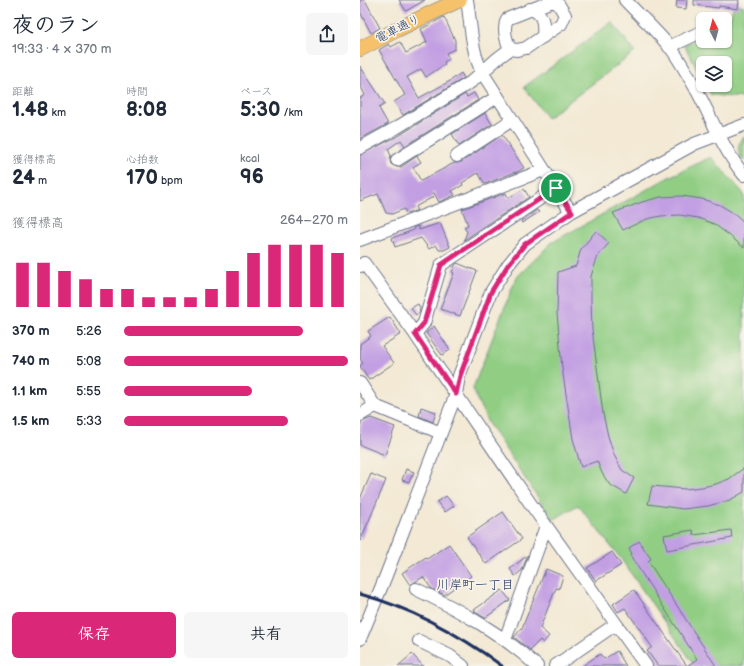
<!DOCTYPE html>
<html lang="ja">
<head>
<meta charset="utf-8">
<style>
	body { margin:0; font-family:"Balsamiq Sans","Klee One",sans-serif; background:#f6f6f7; color:#1f2937; height:100vh; display:flex; flex-direction:column; font-size:15px; white-space:nowrap }
	* { box-sizing:border-box; margin:0 }
	p { font-size:13px; color:#747a83 }
	.icon { flex:none; width:22px; height:22px; fill:none; stroke:currentColor; stroke-width:2; stroke-linecap:round; stroke-linejoin:round }
	.map { position:relative; flex:1; overflow:hidden }
	.drawer { display:flex; flex-direction:column; background:#fff; width:360px }
	.drawer>* { flex:none }
	.needle { width:26px; rotate:354deg }
	.tools { position:absolute; left:336px; top:12px; display:grid; gap:8px }
	.tools a { display:grid; place-items:center; width:36px; height:36px; border-radius:6px; background:#fff; box-shadow:0 1px 3px #0004; font-size:20px }
	.pin { position:absolute; display:grid; place-items:center; width:34px; height:34px; color:#fff; margin:-17px; border:2px solid #fff; border-radius:50%; box-shadow:0 1px 4px #0007 }
	.round { display:grid; place-items:center; flex:none; width:42px; height:42px; border-radius:6px; background:#f6f6f7 }
	.summary { display:flex; align-items:center; justify-content:space-between; height:68px; padding:0 12px }
	h1 { font-size:22px; font-weight:600; line-height:30px }
	.metrics { display:grid; grid-template-columns:repeat(3,1fr); gap:6px; height:68px; padding:4px 12px }
	.metrics div { display:grid; align-content:center }
	.metrics b { font-size:20px; font-weight:600 }
	.metrics small { font-size:11px; font-weight:400 }
	.metrics p { font-size:11px }
	.chart { height:112px; padding:8px 12px }
	.chart p { display:flex; justify-content:space-between }
	.chart svg { width:100%; height:72px; margin-top:4px; stroke:#db2777; stroke-width:6 }
	.button { display:flex; gap:8px; margin-top:auto; padding:8px 12px }
	.button a { flex:1; height:46px; border-radius:6px; background:#db2777; color:#fff; font-size:16px; font-weight:600; line-height:46px; text-align:center }
	.button a+a { background:#f6f6f7; color:#1f2937 }
	ul { padding:0 12px; list-style:none; font-size:13px }
	li { display:grid; grid-template-columns:64px 48px 1fr; align-items:center; height:30px }
	li i { height:10px; border-radius:5px; background:#db2777 }
	main { display:flex; flex:1; min-height:0 }
	.map>svg:first-child { display:block }
	.green { fill:#91ce84; stroke:#567e71 }
	.building { fill:#c29fe3 }
	.lines { fill:none; stroke-linecap:round; stroke-linejoin:round }
	.minor-casing { stroke:#677087; stroke-width:14 }
	.major-casing { stroke:#677087; stroke-width:16 }
	.minor { stroke:#fff; stroke-width:12 }
	.major { stroke:#f5c16b; stroke-width:15 }
	.rail { stroke:#1b2f5e; stroke-width:3 }
	.route-casing { stroke:#fff; stroke-width:8 }
	.route { stroke:#db2777; stroke-width:5 }
	.labels { text-anchor:middle; dominant-baseline:central; stroke-width:3.5; stroke-linejoin:round; paint-order:stroke }
	.street-label { font-size:12px; fill:#1b2f5e; stroke:#f7f3e8 }
	.neighbourhood-label { font-size:13px; fill:#1b2f5e; stroke:#f7f3e8 }
</style>
</head>
<body>
<main>
<section class="drawer">
<div class="summary"><div><h1>夜のラン</h1><p>19:33 · 4 × 370 m</p></div><a class="round"><svg class="icon" aria-label="share" viewBox="0 0 24 24"><path d="M12 15V3M7 8l5-5 5 5M5 13v7h14v-7"/></svg></a></div>
<div class="metrics">
<div><p>距離</p><b>1.48<small> km</small></b></div>
<div><p>時間</p><b>8:08</b></div>
<div><p>ペース</p><b>5:30<small> /km</small></b></div>
</div>
<div class="metrics">
<div><p>獲得標高</p><b>24<small> m</small></b></div>
<div><p>心拍数</p><b>170<small> bpm</small></b></div>
<div><p>kcal</p><b>96</b></div>
</div>
<div class="chart"><p><span>獲得標高</span>264–270 m</p>
<svg viewBox="0 0 160 44" preserveAspectRatio="none"><path d="M5 44V17M15 44V17M25 44V22M35 44V27M45 44V33M55 44V33M65 44V38M75 44V38M85 44V38M95 44V33M105 44V22M115 44V11M125 44V6M135 44V6M145 44V6M155 44V11"/></svg>
</div>
<ul>
<li><b>370 m</b>5:26<i style="width:80%"></i></li>
<li><b>740 m</b>5:08<i style="width:100%"></i></li>
<li><b>1.1 km</b>5:55<i style="width:57%"></i></li>
<li><b>1.5 km</b>5:33<i style="width:73%"></i></li>
</ul>
<div class="button"><a>保存</a><a>共有</a></div>
</section>
<div class="map">
<svg width="384" height="666" viewBox="0 0 384 666">
	<rect width="100%" height="100%" fill="#f7f3e8"/>
	<filter id="ink" filterUnits="userSpaceOnUse"><feTurbulence type="fractalNoise" baseFrequency=".025" numOctaves="2"/><feDisplacementMap in="SourceGraphic" scale="8" xChannelSelector="R" yChannelSelector="G"/><feConvolveMatrix kernelMatrix="1 2 1 2 8 2 1 2 1" color-interpolation-filters="sRGB"/></filter>
	<filter id="wash" filterUnits="userSpaceOnUse"><feTurbulence type="fractalNoise" baseFrequency=".012" numOctaves="4" result="noise"/><feDisplacementMap in="SourceGraphic" scale="16" xChannelSelector="R" yChannelSelector="G"/><feGaussianBlur stdDeviation="0.9" result="paint"/><feColorMatrix in="noise" values="0 0 0 0 0 0 0 0 0 0 0 0 0 0 0 0 0 1.4 0 .05"/><feComposite in="paint" operator="in"/></filter>
	<g filter="url(#wash)">
		<rect width="100%" height="100%" fill="#f3e9d4"/>
		<path class="green" d="M374,3L384,6V98L351,95L346,85H365V63H343V80L324,45L338,39H343V41H365Z
			M252,22L275,52L187,118L164,87Z
			M384,136V161C376,154 377,144 384,136Z
			M351,157L384,194V666H335L261,559L218,505L193,520L128,423C123,411 116,400 113,388L156,278L191,243L309,177Z"/>
		<g id="blocks">
			<path class="building" d="M0,0H5L20,28L11,33L0,12Z
				M39,0H65L46,11Z
				M317,0H327L326,9L316,8Z
				M334,0H379L378,9L359,6V8L334,5Z
				M84,17L95,40V49L86,53L89,59L84,62L85,64L66,77L61,69L47,77L59,98L90,81L101,73L104,78L43,115L34,102L45,95L19,50L29,44L31,47L40,42L46,53L67,42L61,29Z
				M0,66L25,104L19,108L28,124L0,139V98L5,95L0,85Z
				M114,93L118,100L45,146L41,140L28,149L31,156L30,160L31,164L37,167H41L57,156L61,162L53,167L61,181L94,163H97L101,162L142,135L164,168L157,172L153,173L125,184L118,173L102,183L103,185L92,191L95,195L79,202L74,193H72L73,197L55,207L57,210L47,214L44,209L32,214L26,213L18,194L0,201V155L40,135L105,94L107,97Z
				M125,113L132,124L99,146L92,134Z
				M164,189L169,197L104,240L107,232L104,227L108,225L102,209L146,193L148,198Z
				M322,196L342,199L360,205L375,214L384,222V248L369,235L354,224L338,218L320,215L301,216L287,219L263,230L253,213L282,202L301,197Z
				M177,210L179,212L162,223L161,221Z
				M80,223L90,247L84,250H79L76,245L69,249L61,238L35,247L32,238L54,230L53,228L58,226L59,230Z
				M236,231L249,243L238,256L231,276V300L232,329L243,414L248,436L254,455L262,470L274,478L266,494L249,484L242,473L237,461L221,467L213,439L202,368L197,313L198,272L216,266L221,249Z
				M97,263L117,271L100,316L80,309L94,273L92,272L95,265Z
				M58,304L60,308L59,313L56,315L51,308Z
				M30,317L41,334L22,346L34,363L9,380L0,367V366L3,363L0,359V344L11,336L8,331Z
				M74,326L90,350L82,355L66,333Z
				M61,407L76,412L73,422L59,416Z
				M11,418L35,427L25,455L0,445V428L2,422Z
				M384,468V492L370,500L348,506L323,509L288,504L292,486L325,489L342,487L356,484L369,479Z
				M46,469L54,472L49,482L42,480Z
				M11,474L26,480L0,542V499Z
				M86,496L94,506L85,512L77,502Z
				M143,512L162,539L126,564L107,537Z
				M333,530L334,535L371,530L372,538L307,550L304,535Z
				M279,541L291,559L288,561L356,666H298L287,651L292,647L265,608L258,612L253,604L274,590L327,666L337,659L270,555L272,554L269,548Z
				M89,544L111,576L84,595L71,588L63,577L50,585L42,573L66,557L67,559Z
				M252,552L261,565L236,581L227,568Z
				M168,555L162,570L155,576L150,569Z
				M186,569L203,576L199,589L196,588L180,628L189,636L183,643L180,640L170,650L154,637L162,628Z
				M142,590L150,600L125,618L115,612L114,610Z
				M257,651L266,666H222L240,654L244,659Z
				M52,654L63,666H38Z"/>
		</g>
	</g>
	<g filter="url(#ink)">
		<use href="#blocks" fill-opacity="0" stroke="#677087" stroke-width="1"/>
		<g class="lines">
			<g class="minor-casing">
				<path id="minor" d="M107,0C111,24 111,50 122,72L211,212
					M265,0C281,17 299,33 313,51C320,61 326,72 332,82C351,114 360,146 384,175
					M170,9C184,13 184,24 183,37
					M309,47L341,32
					M0,148L36,128L111,82L138,58L150,49L157,50L166,48L201,24L205,15L199,5L196,2H190L147,19C143,28 146,40 150,49
					M97,156L152,120
					M37,160L137,97
					M0,240L184,170
					M0,266L4,263L55,334L170,503L286,666
					M55,334L64,323L81,265L196,188
					M0,383L15,406
					M0,415L15,406L81,433
					M56,589C99,610 141,633 177,666
					M0,639L25,578L96,394L99,376L131,292L148,265L165,244L211,212L334,144L384,125
					M145,640L186,526
					M59,641L90,656L103,666
					M195,666L256,624"/>
			</g>
			<g class="major-casing">
				<path id="major" d="M0,49L36,30L99,0"/>
			</g>
			<use href="#minor" class="minor"/>
			<use href="#major" class="major"/>
			<path class="rail" d="M0,594C51,608 99,634 142,666"/>
		</g>
	</g>
	<g class="lines" filter="url(#ink)">
		<g class="route-casing">
			<path id="route" d="M196,188L212,212L165,244L148,265L131,292L100,376L96,394L55,334L64,323L81,265Z"/>
		</g>
		<use href="#route" class="route"/>
	</g>
	<g class="labels">
		<g class="street-label">
			<text transform="translate(38 29) rotate(-27)">電車通り</text>
		</g>
		<g class="neighbourhood-label">
			<text x="115" y="585">川岸町一丁目</text>
		</g>
	</g>
</svg>
<div class="tools">
<a><svg class="needle" viewBox="-14 -14 28 28"><path d="M0-13l5 13h-10z" fill="#e53935"/><path d="M0 13l5-13h-10z" fill="#747a83"/></svg></a>
<a><svg class="icon" aria-label="layers" viewBox="0 0 24 24"><path d="M12 4l9 5-9 5-9-5zM3 14l9 5 9-5"/></svg></a>
</div>
<div class="pin" style="left:196px;top:188px;background:#1e9e55"><svg class="icon" aria-label="arrive" viewBox="0 0 24 24"><path d="M6 21V4h12l-3 4 3 4H6"/></svg></div>
</div>
</main>
</body>
</html>
